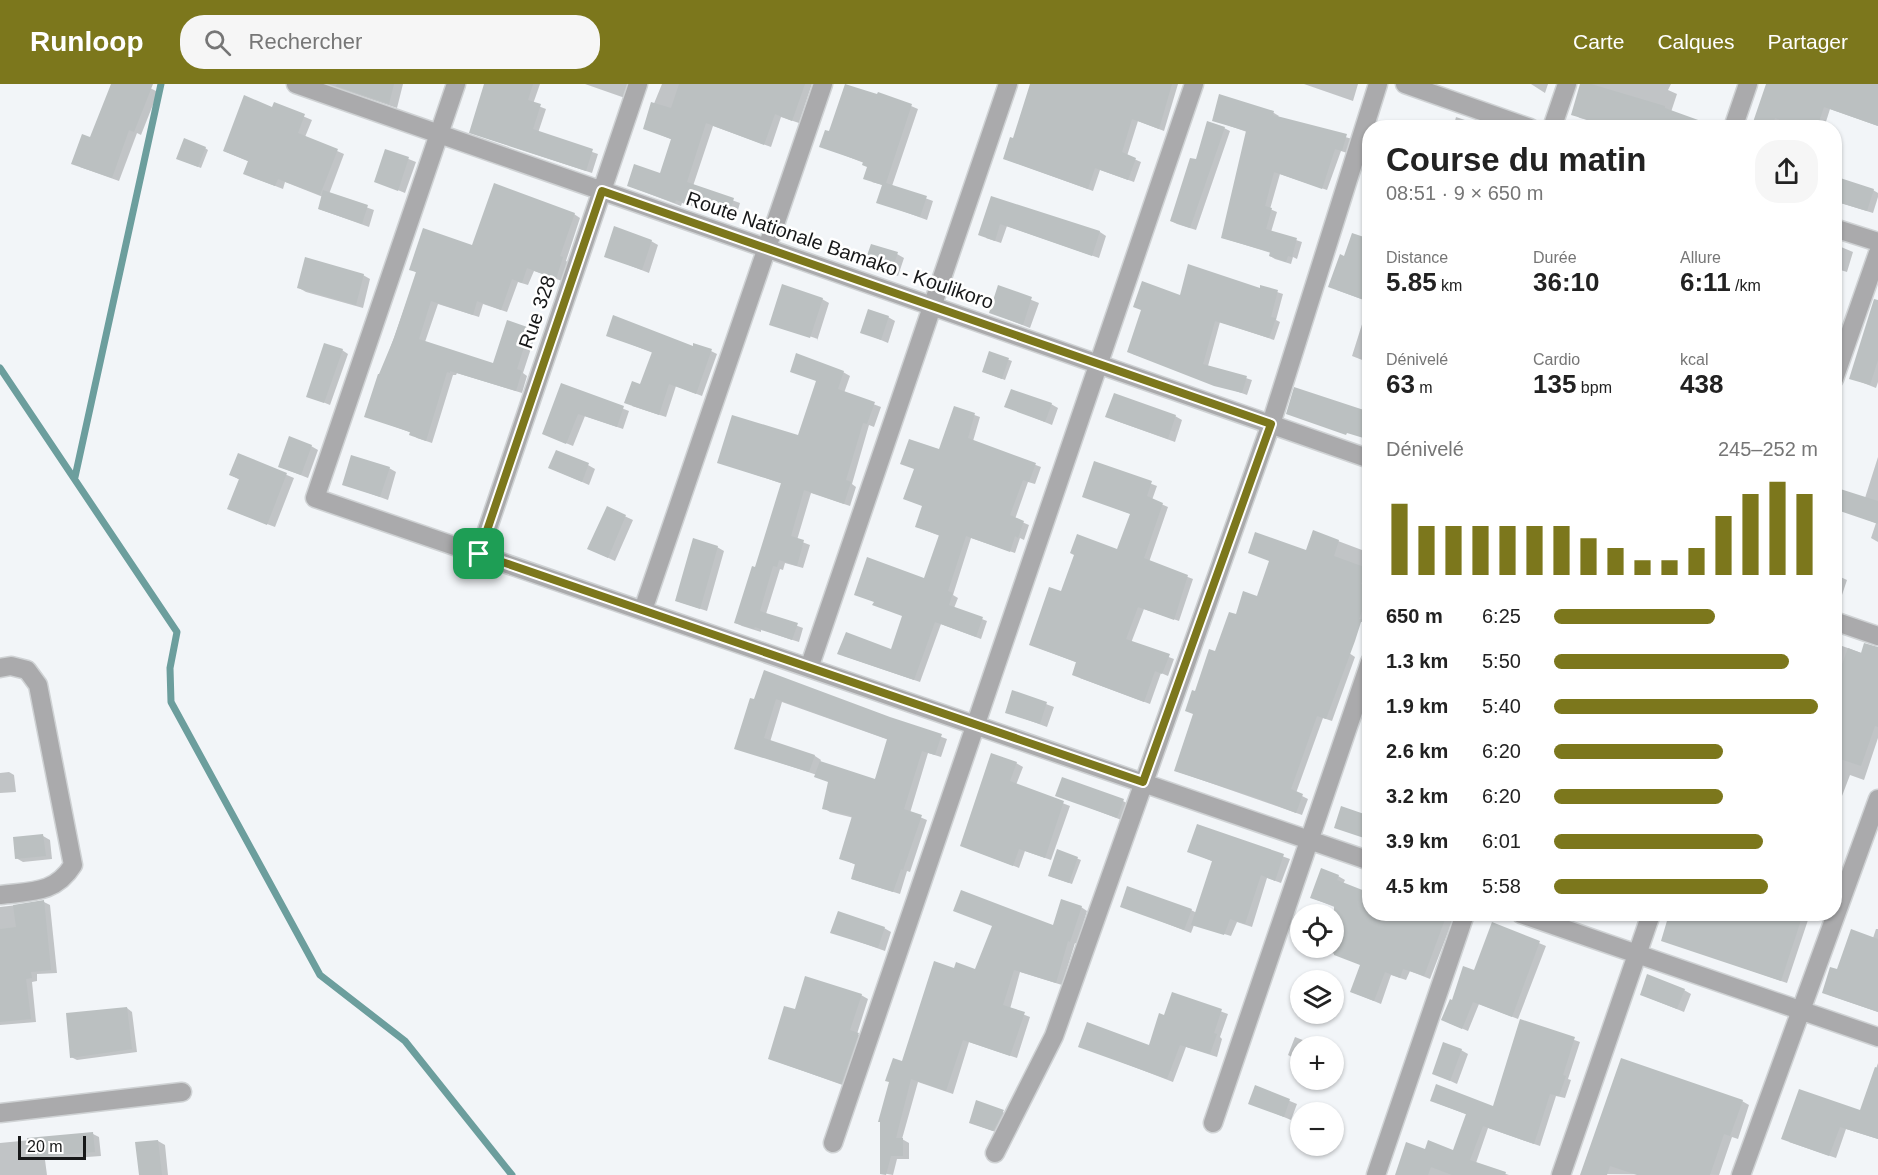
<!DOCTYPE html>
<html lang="fr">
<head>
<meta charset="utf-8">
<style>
	body { margin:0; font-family:Helvetica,sans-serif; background:#f6f6f6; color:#222; height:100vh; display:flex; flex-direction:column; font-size:22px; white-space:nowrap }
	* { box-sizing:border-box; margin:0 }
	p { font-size:20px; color:#767676 }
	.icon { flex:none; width:33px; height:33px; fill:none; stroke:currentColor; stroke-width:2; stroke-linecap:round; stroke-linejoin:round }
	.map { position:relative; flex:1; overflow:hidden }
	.panel { position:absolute; left:1362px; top:36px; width:480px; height:801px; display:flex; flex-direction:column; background:#fff; border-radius:24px; box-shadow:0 2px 4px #0004 }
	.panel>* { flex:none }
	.buttons { position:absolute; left:1290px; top:820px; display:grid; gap:12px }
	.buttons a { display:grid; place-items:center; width:54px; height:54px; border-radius:50%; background:#fff; box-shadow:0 2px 4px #0004; font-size:30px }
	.scale { position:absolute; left:18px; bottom:15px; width:68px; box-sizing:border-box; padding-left:6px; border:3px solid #171819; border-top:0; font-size:16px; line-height:21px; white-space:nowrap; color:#171819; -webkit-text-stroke:4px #fff; paint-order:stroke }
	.pin { position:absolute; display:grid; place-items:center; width:51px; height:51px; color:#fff; margin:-26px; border-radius:12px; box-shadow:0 3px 9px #0006 }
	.round { display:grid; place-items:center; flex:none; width:63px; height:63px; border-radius:24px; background:#f6f6f6 }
	.summary { display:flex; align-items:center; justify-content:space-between; height:102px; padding:0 24px }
	h1 { font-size:33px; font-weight:800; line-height:45px }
	.stats { display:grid; grid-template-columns:repeat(3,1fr); gap:9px; height:102px; padding:6px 24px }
	.stats div { display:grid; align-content:center }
	.stats b { font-size:26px; font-weight:800 }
	.stats small { font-size:16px; font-weight:400 }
	.stats p { font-size:16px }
	.chart { height:168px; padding:12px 24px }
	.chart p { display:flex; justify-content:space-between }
	.chart svg { width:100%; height:108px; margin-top:6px; stroke:#7c771c; stroke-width:6 }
	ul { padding:0 24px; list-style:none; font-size:20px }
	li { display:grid; grid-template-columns:96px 72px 1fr; align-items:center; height:45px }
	li i { height:15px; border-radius:8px; background:#7c771c }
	header { display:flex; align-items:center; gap:36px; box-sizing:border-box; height:84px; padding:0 30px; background:#7c771c; color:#fff }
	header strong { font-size:28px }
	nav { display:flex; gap:33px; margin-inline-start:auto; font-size:21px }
	.search { width:420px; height:54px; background:#f6f6f6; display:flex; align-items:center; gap:15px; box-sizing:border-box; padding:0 21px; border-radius:24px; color:#767676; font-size:22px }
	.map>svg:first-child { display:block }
	.shadow { fill:#0003; fill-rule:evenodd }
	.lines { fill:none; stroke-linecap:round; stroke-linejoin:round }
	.stream { stroke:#6c9e9d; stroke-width:7 }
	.building { fill:#bbc0c1 }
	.street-casing { stroke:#cfd2d4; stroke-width:21 }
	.street { stroke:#aaaaac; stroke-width:18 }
	.route-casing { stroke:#fff; stroke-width:12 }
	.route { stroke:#7c771c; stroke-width:8 }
	.labels { text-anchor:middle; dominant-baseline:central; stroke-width:5; stroke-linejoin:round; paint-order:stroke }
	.street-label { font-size:20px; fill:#171819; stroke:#fff }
</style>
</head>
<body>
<header>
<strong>Runloop</strong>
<div class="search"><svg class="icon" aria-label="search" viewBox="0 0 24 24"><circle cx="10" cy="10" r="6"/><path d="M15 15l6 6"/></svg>Rechercher</div>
<nav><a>Carte</a><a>Calques</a><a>Partager</a></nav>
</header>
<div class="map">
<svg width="1878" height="1091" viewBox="0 0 1878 1091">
	<rect width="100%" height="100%" fill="#f2f5f8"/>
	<path class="shadow" d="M112,0H142L158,8L141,51L137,49L119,97L80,83Z
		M325,0H403L397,24Z
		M485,0H540L533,20L546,25L538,49L598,70L592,89L477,51Z
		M585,0H629L625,14Z
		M662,0H812L799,39L781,33L771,63L713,42L693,102L740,119L735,136L682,119L681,122L629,102L661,91L673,56L644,44Z
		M1031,0H1178L1164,47L1138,37L1127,72L1141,78L1134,98L1100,86L1093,107L1005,75L1014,56Z
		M1304,0H1358L1353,17Z
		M1531,0H1548L1545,9Z
		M1582,0H1671L1668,6L1677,10L1671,28L1626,44H1614L1580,34L1573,30Z
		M1768,0H1878V42L1830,25L1824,44H1753Z
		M1220,11L1274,29L1279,32L1278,33L1352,55L1347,69L1341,67L1327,106L1280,90L1270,125L1277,128L1271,148L1302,158L1297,175L1293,173L1291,180L1275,175L1270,172L1271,169L1223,154L1247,48L1213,36Z
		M877,12L911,22L918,25L892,102L933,117L927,136L878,118L883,101L872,98L869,83L864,79L821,62L830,49Z
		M274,20L312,36L305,53L344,70L329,110L374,126L369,143L319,125L323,113L285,98L283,105L252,93L250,78L224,67L273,25Z
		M1456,33L1489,44H1453Z
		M1224,44L1230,47L1196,146L1177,140L1171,137L1197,77Z
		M205,64L208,66L201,84L181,76Z
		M386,66L416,78L405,109L376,97Z
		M1873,106L1878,109V113L1873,129L1834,117Z
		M992,114L1100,148L1106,152L1099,174L1007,142L1001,159L986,154Z
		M574,130L580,134L566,177L568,178L562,197L534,187L528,201L518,198L507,228L483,220L479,233L438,220L425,258L494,281L508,238L530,246L536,249L523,289L527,292L522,309L457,289L456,291H453L432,359L417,354L412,349L366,332L417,189L411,185L473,163Z
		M1370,156V279L1352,272L1369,218L1337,206L1345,174Z
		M651,157L658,161L649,189L606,172Z
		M1834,160L1853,168L1847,188L1834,184Z
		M897,170L904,174L898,192L866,180Z
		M363,191L370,195L363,224L306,208L299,204Z
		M999,203L1039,219L1030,244L990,228Z
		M1261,203L1283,210L1276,236L1280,238L1274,256L1220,238L1208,282L1252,296L1247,311L1133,270L1181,213L1261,206Z
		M822,215L829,219L817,257L818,255L776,241Z
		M888,233L895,237L888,259L862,248Z
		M1878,242V298L1876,304L1851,294Z
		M608,251L694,264L711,267L717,270L702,312L676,302L666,333L632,322L653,269Z
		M342,266L348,270L330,321L308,312Z
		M990,269L1012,277L1005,296L986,289Z
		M843,288L850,292L844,309L881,323L874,343L869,341L852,400L856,403L850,422L811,409L797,456L810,461L803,484L785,479L783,486L780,485L766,530L803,544L799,558L761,546V548L742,542L736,539L756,485L783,400L719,378L799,353Z
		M562,301L629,327L623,345L585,332L573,362L544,350Z
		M1051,320L1058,324L1052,341L1006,322Z
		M955,324L980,333L973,357L1041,383L1035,400L1028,398L1015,435L1029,441L1024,456L1020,454L1015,469L971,454L953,511L958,514L954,524L987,537L981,555L941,540L920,598L844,572L892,567L925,496L940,452L917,443L924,422L905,415L939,367Z
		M1175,332L1182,336L1175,358L1114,336Z
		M311,362L318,366L308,394L280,383Z
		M239,371L294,394L275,443L236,428L240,396L231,391Z
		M1878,373V458L1871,454L1876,439L1842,426L1865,414Z
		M1095,379L1157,402L1152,416L1168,423L1149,478L1193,495L1179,537L1144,525L1131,559L1174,575L1168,592L1161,589L1150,620L1080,594L1078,579L1031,561L1062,509L1118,467L1131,430L1083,412Z
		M588,381L595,385L589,401L557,387Z
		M389,384L396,388L388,416L344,400Z
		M607,424L633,436L615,477L596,468Z
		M1314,448L1370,469V495L1366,503L1370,504V525L1365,539L1304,520L1349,569L1355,573L1332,637L1323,634L1296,709L1308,715L1302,731L1176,687L1195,631L1196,609L1237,532L1307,468Z
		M717,463L724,467L707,527L677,517Z
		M1834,490L1847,496L1840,517L1834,515Z
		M1834,559L1878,575V654L1864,696L1850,691L1834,733Z
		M765,588L947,655L941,673L928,669L910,729L927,736L910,788L907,787L900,810L852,795L856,781L841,774L854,734L830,728L824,724L830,698L817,691L736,664L755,617ZM782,618L889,656L875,696L820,678L821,676L815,672L770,658Z
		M1013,608L1054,623L1047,643L1007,628Z
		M1016,679L1023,683L1016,701L1070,722L1051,776L1025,767L1019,784L962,762Z
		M9,688L14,691L16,708L0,709V689Z
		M1057,711L1123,717L1130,721L1124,737Z
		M1198,742L1290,775L1281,799L1267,794L1252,843L1237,838L1231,852L1194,841L1191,849L1122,822L1191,826L1197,829L1214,778L1189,767Z
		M43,752L50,756L52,775L23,778L16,774Z
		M1058,767L1081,776L1072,800L1052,793Z
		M1338,792L1345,796L1343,800L1370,830H1377L1371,845L1402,857L1411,830H1455L1430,895L1410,887L1406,896L1391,891L1381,920L1352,908L1362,881L1322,865L1334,864V833L1337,824L1312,814Z
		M44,818L50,821L57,889L37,890V897L32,898L36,938L0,941V823Z
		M1081,823L1087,827L1077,860L1075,859L1062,901L1020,888L1010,925L1030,933L1017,974L969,958L953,1010L918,998L902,1055L909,1059V1075H897L893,1091L882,1089L903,979L955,886H976L1054,843Z
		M1583,830H1596L1594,833Z
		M1671,830H1810L1787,899L1663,856Z
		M1493,840L1546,862L1518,935L1479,920L1468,947L1449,939L1453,918L1475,888Z
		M884,844L891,848L885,867L832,848Z
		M1876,845H1878V928L1829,911L1873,854Z
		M1684,906L1691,910L1684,928L1642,911Z
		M1173,910L1228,930L1220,953L1222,955L1217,973L1186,963L1173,998L1080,962H1149L1165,933Z
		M861,911L868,915L857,950L865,954L848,1003L770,975L796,927Z
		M127,924L132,928L137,968L77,976L71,973Z
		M1521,937L1580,958L1568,995L1571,996L1565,1014L1556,1012L1540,1062L1488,1044L1476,1079L1509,1091H1397L1425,1067L1454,1068L1468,1031L1437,1019L1494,1024Z
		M1295,953L1321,963H1300V977L1288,971Z
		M1461,966L1468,970L1457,1000L1433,989Z
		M1878,979V1055L1846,1045L1836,1074L1789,1058L1861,1028Z
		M1256,1003L1297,1020L1291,1036L1250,1019Z
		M1742,1017L1749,1021L1738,1055L1732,1053L1719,1091L1591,1090Z
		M977,1018L1010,1031L1001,1050L971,1039Z
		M93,1050L99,1053L101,1072L45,1076L47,1091H0V1059Z
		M158,1057L165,1061L168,1091H140Z"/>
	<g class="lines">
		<path class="stream" d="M0,284L177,548L170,584L171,618L320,891L405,957L512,1091
			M75,393L161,0"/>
	</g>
	<path class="building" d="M111,0H153L134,48L129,46L112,94L71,80L82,50L90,53Z
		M337,0H394L389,20L336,2Z
		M484,0H533L528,16L541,20L533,45L593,65L586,87L469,49Z
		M679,0H805L792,37L775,30L764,61L706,39L687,98L734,114L728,134L676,116L675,119L627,102L634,80L660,89L671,55L643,45L651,18L671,24Z
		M845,0L877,10L878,8L912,20L886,99L927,112L920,133L876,119L882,101L863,95L867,83L862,81L863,78L819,63L825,46L829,47Z
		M1030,0H1172L1159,45L1132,35L1122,68L1136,74L1128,96L1095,84L1088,105L1003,75L1010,53L1013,54Z
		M1580,0H1591L1665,22V24L1712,41V44H1616L1571,31Z
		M1766,0H1878V42L1824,23L1817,44H1801L1775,34L1772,44H1751Z
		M1219,10L1274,27L1273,31L1347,50L1342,67L1335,65L1322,105L1274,88L1265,122L1272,124L1266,145L1297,154L1292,173L1288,172L1286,178L1269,172L1270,168L1221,154L1246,47L1212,37Z
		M244,11L272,23L274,18L305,30L298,49L338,65L320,111L278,95L275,102L243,90L248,77L223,67Z
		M1207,37L1225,43L1190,144L1170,137L1190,74L1196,75Z
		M184,54L206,63L198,83L176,75Z
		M385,65L409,73L398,107L374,98Z
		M1834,92L1874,105L1867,127L1834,117Z
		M494,99L575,129L560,172L563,173L556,195L527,184L522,199L512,195L501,226L477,217L473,231L431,217L419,255L493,279L507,236L530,244L517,285L522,287L516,307L450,287V289L447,288L426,357L409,351L410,348L364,333L378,290H379L394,254L416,188L409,186L423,144L472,161Z
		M323,106L368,121L362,140L318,125Z
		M991,112L1100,147L1092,172L1000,140L995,157L978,151Z
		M614,142L652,156L642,186L604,173Z
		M1352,149L1370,155V218L1328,203L1340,170L1344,172Z
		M871,160L898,168L891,190L864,180Z
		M305,173L364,190L356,221L297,204Z
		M1188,180L1260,204V201L1278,206L1271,233L1276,234L1269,254L1215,237L1203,280L1247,292L1242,309L1214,302L1127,268L1141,226L1133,223L1142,197L1180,211Z
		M782,200L823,214L810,254L769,241Z
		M998,201L1032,213L1023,241L989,229Z
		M1874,215L1878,216V276L1870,301L1849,295Z
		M868,225L889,232L881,256L860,249Z
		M613,231L693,262V259L712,265L696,310L669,300L659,331L624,319L632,297L640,300L652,268L606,252Z
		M324,259L343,265L324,319L306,313Z
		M989,267L1009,274L1002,295L982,288Z
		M796,269L844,287L838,305L875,318L867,340L863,339L846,396L851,398L844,420L804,406L791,452L804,456L797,482L779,476L777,483L773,482L760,527L798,539L792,556L755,543L754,545L734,539L752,482L755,483L781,399L717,379L732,331L798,351L816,297L790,288Z
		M561,299L624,322L617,343L578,330L566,360L542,350Z
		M1294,303L1370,328V356L1347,349L1346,351L1286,330Z
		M1011,305L1052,319L1045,338L1004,323Z
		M1114,309L1176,331L1168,355L1105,333Z
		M954,322L975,329L968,354L1036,379L1029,398L1023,396L1010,431L1024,437L1018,454L1015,452L1010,468L966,452L948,507L953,509L949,521L983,533L976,553L935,538L914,596L837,570L846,548L891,565L902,532L872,521L874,518L854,511L867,473L924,494L939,451L915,443L922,422L903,415L914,385L900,380L909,355L939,365Z
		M289,352L312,361L301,391L278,383Z
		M556,366L589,379L582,398L548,384Z
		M238,369L287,389L267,441L227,425L239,395L229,391Z
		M351,371L390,383L380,413L342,401Z
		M1094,377L1152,397L1147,412L1163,419L1144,474L1188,491L1174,536L1138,523L1126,555L1170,570L1162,590L1155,587L1144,618L1072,591L1076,578L1029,561L1049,503L1061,507L1074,471L1070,469L1077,450L1117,465L1130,430L1082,413Z
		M1834,403L1878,417V440L1834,425Z
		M607,422L626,431L608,474L587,465Z
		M1313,446L1339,456L1334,472L1367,484L1361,500L1370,503V505L1359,535H1362L1355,557L1326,635L1317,632L1291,705L1303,710L1296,729L1257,714L1174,687L1193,630L1185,627L1192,606L1195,607L1209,565L1215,567L1229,528L1236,530L1243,507L1257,512L1269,477L1248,469L1255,448L1306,466Z
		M693,454L718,462L700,525L675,517Z
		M1864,559L1878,563V643L1875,642L1861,682L1834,673V602L1848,564L1861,569Z
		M764,586L890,633L942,650L935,671L922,667L904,725L922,731L903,786L901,785L893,808L851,795L855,780L839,775L852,732L822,725L828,698L814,693L820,677L875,695L887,655L776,615L764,654L815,671L809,688L734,665L750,614L754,615Z
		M1012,606L1047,618L1040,640L1005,629Z
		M991,669L1017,678L1010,697L1064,717L1045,774L1019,765L1013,782L960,762Z
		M1062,693L1124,715L1117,734L1055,712Z
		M1341,722L1370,732V756L1334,744Z
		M1197,740L1284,770L1275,797L1261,791L1245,840L1230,835L1224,851L1191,841L1212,777L1187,768Z
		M43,750L46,772L15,775L13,753Z
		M1057,765L1078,773L1069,799L1048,792Z
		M1321,784L1339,791L1337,796L1370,809V830H1447L1424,892L1403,885L1400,894L1385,888L1374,917L1350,908L1360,881L1334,871V822L1310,814Z
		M1127,802L1192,825L1184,846L1120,823Z
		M961,806L1053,841L1061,815L1082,822L1070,858L1068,857L1056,899L1014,886L1003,921L1025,928L1010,972L963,956L946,1007L911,995L896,1054H903V1072H891L886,1091L880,1090V1038H878L889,998L885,997L893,974L902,977L934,877L954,884L956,878L975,885L992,842L953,827Z
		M44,816L51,886L31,888L32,894L26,895L31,935L0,938V845L16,843L13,821Z
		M838,827L885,843L878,864L830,849Z
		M1669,830H1803L1781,897L1661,857Z
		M1492,838L1540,857L1512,933L1473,918L1462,945L1441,936L1450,915L1452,916L1463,882L1474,886Z
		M1851,845L1878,855V928L1822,909L1830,883L1837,885Z
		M1647,890L1685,905L1677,925L1640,911Z
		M805,892L862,910L850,946L859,949L841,1000L768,975L784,922L795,925Z
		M1172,908L1222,925L1214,949L1217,950L1210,970L1180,961L1167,995L1078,963L1087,938L1149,961L1159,929L1164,931Z
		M127,923L132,965L70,974L66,929Z
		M1520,935L1575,953L1563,991L1566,992L1559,1012L1550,1010L1534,1060L1483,1042L1470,1076L1506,1088L1505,1091H1452L1431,1083L1428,1091H1395L1406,1058L1425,1065L1428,1056L1453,1066L1466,1030L1430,1017L1436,1000L1493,1022Z
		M1443,958L1462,965L1450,997L1432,990Z
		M1621,974L1743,1016L1730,1052L1724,1050L1710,1091H1637L1610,1082L1607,1091H1580Z
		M1875,983L1878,984V1055L1840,1043L1829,1072L1781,1055L1799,1005L1860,1026Z
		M1255,1001L1290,1015L1284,1033L1248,1020Z
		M976,1016L1004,1026L993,1047L969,1039Z
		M93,1048L95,1068L28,1074L27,1054Z
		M158,1056L162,1091H139L135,1058Z"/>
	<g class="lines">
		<g class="street-casing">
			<path id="street" d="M296,0L1370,375
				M456,0L315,414L1370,777
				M1405,0L1530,44
				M1552,44L1567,0
				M1733,44L1748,0
				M1834,144L1878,158
				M1834,295L1878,169
				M479,470L638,0
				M643,526L823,0
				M1834,537L1878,552
				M0,584L11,582L27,586L38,601L73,781C55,810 31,807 0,811
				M809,584L1008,0
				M1521,830L1878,953
				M0,1029L182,1008
				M1213,1039L1370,578
				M833,1059L1194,0
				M995,1069L1054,952L1271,340L1378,0
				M1376,1091L1465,830
				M1561,1091L1651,830
				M1741,1091L1878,715"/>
		</g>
		<use href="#street" class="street"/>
	</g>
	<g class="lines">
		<g class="route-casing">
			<path id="route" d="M602,107L1271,340L1143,698L479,470Z"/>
		</g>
		<use href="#route" class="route"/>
	</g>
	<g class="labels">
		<g class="street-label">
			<text transform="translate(840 166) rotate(19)">Route Nationale Bamako - Koulikoro</text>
			<text transform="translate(537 228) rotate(-71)">Rue 328</text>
		</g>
	</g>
</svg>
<div class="buttons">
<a><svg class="icon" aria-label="locate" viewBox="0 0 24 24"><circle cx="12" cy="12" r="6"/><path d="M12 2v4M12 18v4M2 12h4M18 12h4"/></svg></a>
<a><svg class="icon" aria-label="layers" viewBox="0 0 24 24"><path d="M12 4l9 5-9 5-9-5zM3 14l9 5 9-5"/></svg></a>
<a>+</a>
<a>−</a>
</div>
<div class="scale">20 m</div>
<div class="pin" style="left:479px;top:470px;background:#1e9e55"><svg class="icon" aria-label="arrive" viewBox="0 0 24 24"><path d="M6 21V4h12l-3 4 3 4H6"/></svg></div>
<section class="panel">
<div class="summary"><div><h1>Course du matin</h1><p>08:51 · 9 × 650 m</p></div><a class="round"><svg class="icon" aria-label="share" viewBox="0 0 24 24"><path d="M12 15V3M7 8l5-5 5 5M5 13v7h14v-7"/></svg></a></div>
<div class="stats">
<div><p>Distance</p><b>5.85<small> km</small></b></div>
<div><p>Durée</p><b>36:10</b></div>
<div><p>Allure</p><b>6:11<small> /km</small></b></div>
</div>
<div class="stats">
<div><p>Dénivelé</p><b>63<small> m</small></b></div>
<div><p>Cardio</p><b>135<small> bpm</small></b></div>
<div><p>kcal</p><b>438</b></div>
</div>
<div class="chart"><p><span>Dénivelé</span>245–252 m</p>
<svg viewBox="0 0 160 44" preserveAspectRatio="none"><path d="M5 44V15M15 44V24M25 44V24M35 44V24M45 44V24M55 44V24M65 44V24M75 44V29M85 44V33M95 44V38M105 44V38M115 44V33M125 44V20M135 44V11M145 44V6M155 44V11"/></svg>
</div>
<ul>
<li><b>650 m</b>6:25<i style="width:61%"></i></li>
<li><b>1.3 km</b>5:50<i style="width:89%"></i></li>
<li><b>1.9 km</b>5:40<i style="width:100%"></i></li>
<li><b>2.6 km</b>6:20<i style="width:64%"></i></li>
<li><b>3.2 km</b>6:20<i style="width:64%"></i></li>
<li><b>3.9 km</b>6:01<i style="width:79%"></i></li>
<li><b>4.5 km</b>5:58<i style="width:81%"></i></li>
</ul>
</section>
</div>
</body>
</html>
